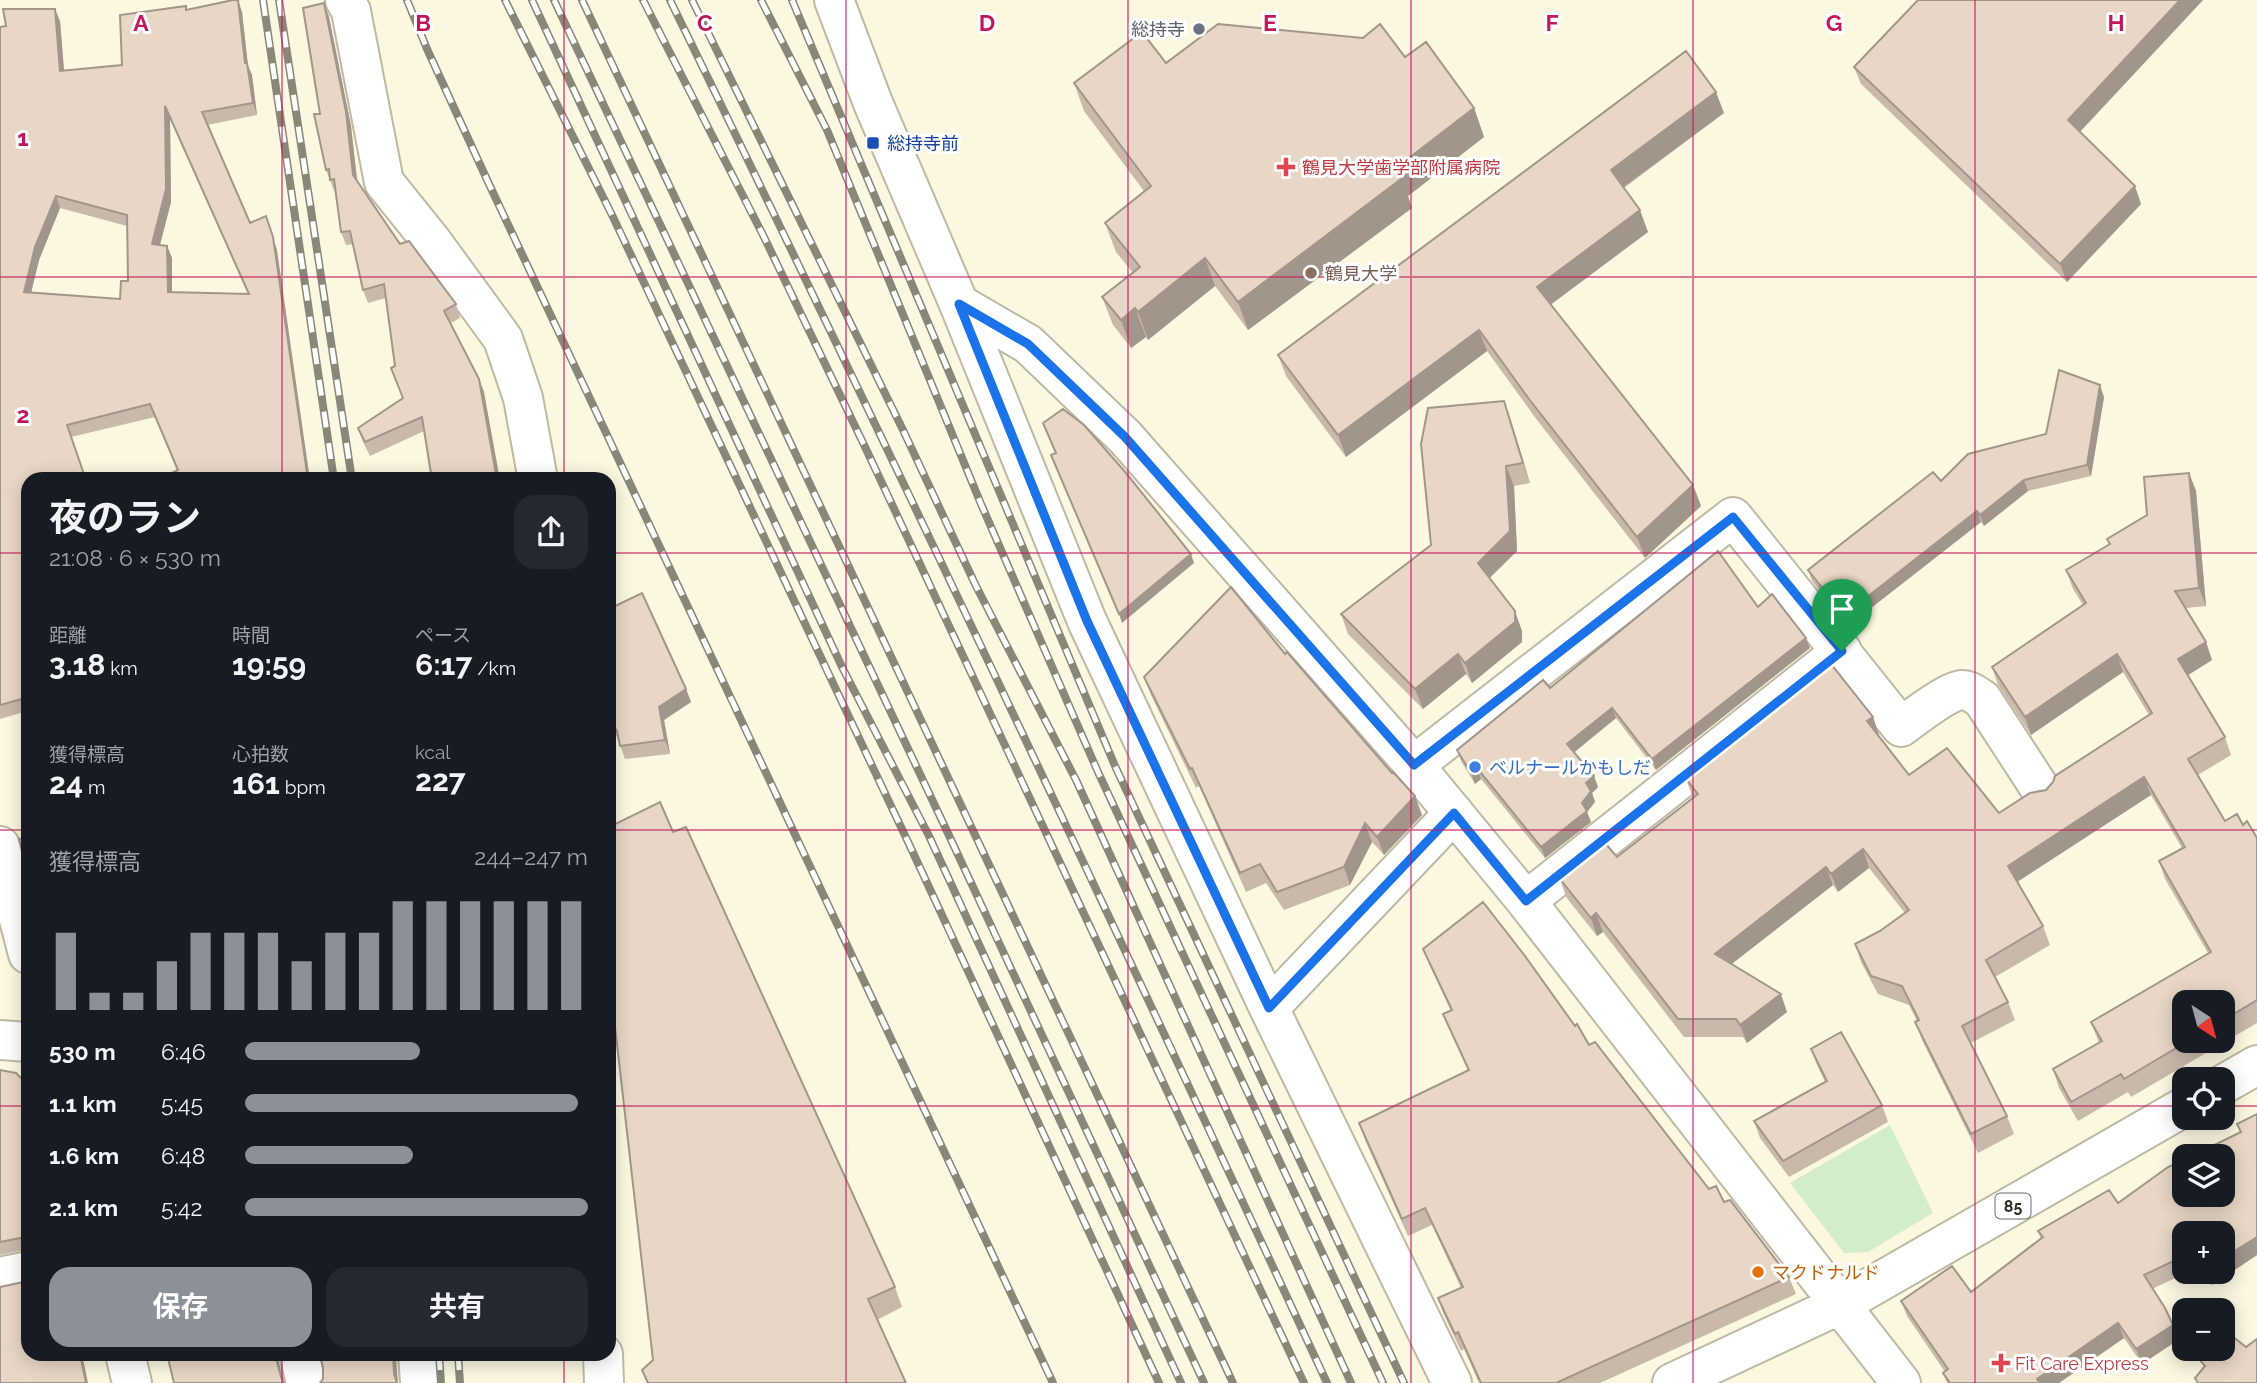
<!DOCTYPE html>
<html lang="ja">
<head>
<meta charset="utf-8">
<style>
	body { margin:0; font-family:Raleway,"Noto Sans JP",sans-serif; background:#242831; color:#f1f3f6; height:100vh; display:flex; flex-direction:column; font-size:26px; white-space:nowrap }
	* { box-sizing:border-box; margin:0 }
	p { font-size:23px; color:#9ea1a6 }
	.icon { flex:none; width:38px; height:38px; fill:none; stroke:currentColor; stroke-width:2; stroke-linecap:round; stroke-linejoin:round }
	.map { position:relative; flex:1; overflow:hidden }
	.sheet { position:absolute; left:21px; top:472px; width:595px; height:889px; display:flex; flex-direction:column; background:#171b24; border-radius:21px; box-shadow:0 4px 18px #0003 }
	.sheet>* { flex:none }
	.needle { width:46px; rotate:144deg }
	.tools { position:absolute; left:2172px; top:990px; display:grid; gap:14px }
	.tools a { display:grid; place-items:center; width:63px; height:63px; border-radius:14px; background:#171b24; box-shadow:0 4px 18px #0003; font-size:35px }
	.pin { position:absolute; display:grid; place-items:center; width:60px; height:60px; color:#fff; margin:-72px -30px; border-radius:50% 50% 50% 0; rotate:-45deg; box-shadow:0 0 7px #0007 }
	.pin .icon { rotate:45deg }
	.round { display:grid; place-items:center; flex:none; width:74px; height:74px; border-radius:21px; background:#242831 }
	.overview { display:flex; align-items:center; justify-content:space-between; height:119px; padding:0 28px }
	h1 { font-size:38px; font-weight:700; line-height:52px }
	.figures { display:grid; grid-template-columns:repeat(3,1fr); gap:10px; height:119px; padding:7px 28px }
	.figures div { display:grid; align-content:center }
	.figures b { font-size:30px; font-weight:700 }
	.figures small { font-size:19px; font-weight:400 }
	.figures p { font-size:19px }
	.chart { height:196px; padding:14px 28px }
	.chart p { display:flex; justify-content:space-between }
	.chart svg { width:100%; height:126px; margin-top:7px; stroke:#8c9099; stroke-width:6 }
	.action { display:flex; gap:14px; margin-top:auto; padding:14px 28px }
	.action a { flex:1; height:80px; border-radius:21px; background:#8c9099; color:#fff; font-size:28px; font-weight:700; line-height:80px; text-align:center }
	.action a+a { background:#242831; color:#f1f3f6 }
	ul { padding:0 28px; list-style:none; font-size:23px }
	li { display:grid; grid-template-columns:112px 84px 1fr; align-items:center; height:52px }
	li i { height:18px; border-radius:9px; background:#8c9099 }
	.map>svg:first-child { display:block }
	.green { fill:#d3eccb }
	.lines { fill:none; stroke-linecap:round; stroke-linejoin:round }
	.minor-casing { stroke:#beb9a4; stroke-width:42 }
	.tertiary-casing { stroke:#beb9a4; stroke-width:42 }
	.primary-casing { stroke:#beb9a4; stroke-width:42 }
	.minor { stroke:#fff; stroke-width:38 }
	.tertiary { stroke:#fff; stroke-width:38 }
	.primary { stroke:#fff; stroke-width:38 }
	.rail-casing { stroke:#898778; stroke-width:8 }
	.rail { stroke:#fff; stroke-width:5; stroke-dasharray:16; stroke-linecap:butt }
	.wall { fill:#c8b9aa; fill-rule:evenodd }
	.shaded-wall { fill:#a2968b }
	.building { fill:#e8d7c6; stroke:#a2968b; stroke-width:2; fill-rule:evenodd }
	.route-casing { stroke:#fff; stroke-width:14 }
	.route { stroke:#1a73e8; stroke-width:9 }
	.grid { fill:none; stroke:#c2185b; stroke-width:2; stroke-opacity:0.55 }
	.worship-dot { fill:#6b7280; stroke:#fff; stroke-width:2.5 }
	.transit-dot { fill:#1a4fb4; stroke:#fff; stroke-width:2.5 }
	.health-dot { fill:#e0444e; stroke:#fff; stroke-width:2.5 }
	.education-dot { fill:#8d6e63; stroke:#fff; stroke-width:2.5 }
	.shop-dot { fill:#3f7fe0; stroke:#fff; stroke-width:2.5 }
	.food-dot { fill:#e8710a; stroke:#fff; stroke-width:2.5 }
	.labels { text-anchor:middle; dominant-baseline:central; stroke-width:6; stroke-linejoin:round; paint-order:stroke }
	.shield { fill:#fff; stroke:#6d6d66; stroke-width:2 }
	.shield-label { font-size:16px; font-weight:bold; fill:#2f2e25 }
	.worship-label { font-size:18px; fill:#5b616d; stroke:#fff; text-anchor:end }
	.transit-label { font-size:18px; fill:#164399; stroke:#fff; text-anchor:start }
	.health-label { font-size:18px; fill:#be3a42; stroke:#fff; text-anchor:start }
	.education-label { font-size:18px; fill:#785e54; stroke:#fff; text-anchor:start }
	.shop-label { font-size:18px; fill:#366cbe; stroke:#fff; text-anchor:start }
	.food-label { font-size:18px; fill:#c56008; stroke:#fff; text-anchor:start }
	.grid-label { font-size:23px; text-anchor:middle; font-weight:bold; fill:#c2185b; stroke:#fff; stroke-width:6; stroke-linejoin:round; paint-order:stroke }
</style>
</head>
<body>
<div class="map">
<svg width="2257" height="1383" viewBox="0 0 2257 1383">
	<rect width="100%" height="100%" fill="#fcf7e1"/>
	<path class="green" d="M1890,1125L1933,1213L1868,1252L1844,1253L1790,1183Z"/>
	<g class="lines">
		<g class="minor-casing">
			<path id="minor" d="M345,0L351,11L384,182L433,243L503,339L523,398L538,480
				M959,304L1028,344L1125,437L1414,765L1526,901L1901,1383
				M959,304L1087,621L1269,1008L1452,1383
				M1414,765L1733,517L1901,727C1913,718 1947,692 1961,690C1968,689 1975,695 1982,699L2041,790
				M0,846L28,954
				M1526,901L1842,651
				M1269,1008L1454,813
				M0,1040L28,1042
				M0,1277L28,1271
				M125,1354L132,1383
				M299,1354L306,1383
				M418,1354L420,1383
				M603,1354L604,1383
				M1672,1383L1841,1304"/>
		</g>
		<g class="tertiary-casing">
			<path id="tertiary" d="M834,0L873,103L959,304"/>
		</g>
		<g class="primary-casing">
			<path id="primary" d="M2222,1085L2257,1065
				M1841,1304L2184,1107"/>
		</g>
		<use href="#minor" class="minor"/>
		<use href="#tertiary" class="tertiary"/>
		<use href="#primary" class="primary"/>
		<g class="rail-casing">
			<path id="rail" d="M263,0L334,480
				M279,0L352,480
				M407,0L427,49L489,184L1053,1383
				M505,0L613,217L909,844L1159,1383
				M532,0L842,667L929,836L1181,1383
				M554,0L946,829L1204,1383
				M582,0L1233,1383
				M643,0L764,237L866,449L1304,1383
				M670,0C894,459 1112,920 1327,1383
				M692,0L903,430L976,586L1076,780L1351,1383
				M761,0L827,130L981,504L1098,772L1383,1383
				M792,0L1115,766L1404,1383
				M439,1354L441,1383
				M458,1354L460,1383"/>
		</g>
		<use href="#rail" class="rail"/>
	</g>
	<path class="wall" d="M1918,0H2203L2080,132L2141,204L2067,282L1861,84L1854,67Z
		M324,3L329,17L351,126L357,181L400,244L456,304L460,318L451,323L479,379L484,392L424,431L370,456L363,442L358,428L403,399L391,368L395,366L386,298L368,303L363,290L353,244L346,245L341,232L335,193L326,170L320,114Z
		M187,9L242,12L248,66L252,75L257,115L207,125L250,223L277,250L177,470L155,417L71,437L28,480V714L27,711L0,719V27L60,21L64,70L122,65ZM170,118L248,294L172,293V258L167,246L160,245L171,202ZM60,208L127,226L128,281L120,299L31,293L39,260Z
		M1405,57L1474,108L1484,137L1408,196L1412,208L1248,330L1215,286L1148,340L1146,337L1131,348L1113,325L1102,297L1133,273L1116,252L1105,223L1144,191L1084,111L1074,83L1166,63Z
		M1724,113L1624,188L1648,232L1550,304L1693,485L1701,506L1645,558L1537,420L1487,351L1346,457L1286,376L1278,355Z
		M2104,397L2091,476L2028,491L1984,526L1981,522L1848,626L1812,581L1808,570L1941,481L2046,434Z
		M1504,401L1530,483L1514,486L1517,551L1490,578L1522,631V642L1472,683L1466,674L1423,709L1348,634L1341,614L1431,545Z
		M2189,473L2196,491L2206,606L2186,608L2206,642L2212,660L2188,675L2225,737L2231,755L2198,775L2225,821L2243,825L2257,838V1023L2131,1097L2128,1092L2078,1121L2059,1088L2053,1069L2099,1043L2091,1022L2208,953L2165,879L2159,861L2182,848L2151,795L2017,882L2043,926L2050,945L1995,977L2008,1002L2015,1020L1971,1043L2007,1116L2014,1134L1978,1153L1922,1040L1915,1022L1917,1021L1909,1005L1878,994L1861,962L1855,944L1880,931L1905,913L1869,868L1838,892L1833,885L1732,964L1787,1012L1747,1043L1743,1037H1684L1603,932L1597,936L1566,897L1560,879L1617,857L1693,798L1686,779L1873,717L1879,735L1878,736L1909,775L1999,813L2046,790L2149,715L2123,672L2031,735L1998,685L1992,667L2083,605L2073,589L2066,570L2109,545L2107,539L2147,515ZM2222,1003V1041H2184Z
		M609,598L611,608L686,689L691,702L664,720L670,754L625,759L618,739L609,723Z
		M1758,607L1810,648L1656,770L1616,718L1574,752L1598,787L1592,793L1595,802L1587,812L1591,822L1545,858L1481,779L1475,784L1461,761L1457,750L1550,688Z
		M1144,677L1392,773L1415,796L1422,815L1384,855L1372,842L1350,885L1284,910L1266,883L1246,892L1199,786L1196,788L1151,695Z
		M673,832L895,1287L902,1307L877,1320L906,1383H647L642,1370L653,1360Z
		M1423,949L1575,1026L1709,1189L1724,1202L1789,1277L1796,1294L1600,1383H1479L1464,1349L1461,1351L1444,1315L1438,1298L1461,1288L1432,1225L1408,1236L1365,1140L1359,1123L1468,1071L1450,1031L1443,1014L1451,1011L1430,966Z
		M1811,1049L1882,1105L1888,1122L1789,1177L1760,1138L1754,1121L1825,1082L1817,1065Z
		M0,1070L23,1080L28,1093V1250H24L0,1255Z
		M2257,1114V1255L2212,1285L2203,1272H2222V1234H2184V1272H2188L2152,1289L2165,1308L2178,1340L2142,1364L2124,1338L2059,1383H1947L1943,1373L1945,1372L1907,1316L1901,1301L1952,1266L1971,1292L2041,1239L2038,1231L2109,1190L2118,1203L2168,1167L2184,1160V1195H2222V1157H2190L2240,1133L2237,1124Z"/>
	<path class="shaded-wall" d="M238,0L242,12L248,66L252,75L257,115L253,103L245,63Z
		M2180,0H2203L2074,138L2068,120Z
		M324,3L329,17L351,126L358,188L353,175Z
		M55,9L60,21L65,83L60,71Z
		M1716,92L1724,113L1618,191L1611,170Z
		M165,106L170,118L171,202L157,256L152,244Z
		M1474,108L1484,137L1408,196L1412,208L1248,330L1238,302L1396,168Z
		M2135,186L2141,204L2067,282L2060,264Z
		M56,196L60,208L39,260L28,305L24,292L35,247Z
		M1640,210L1648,232L1545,309L1537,287Z
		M266,216L277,250L310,480H308Z
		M167,246L172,258V305L168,292Z
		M1205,258L1215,286L1148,340L1138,312Z
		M1135,308L1146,337L1131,348L1121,320Z
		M1479,330L1487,351L1346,457L1338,435Z
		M479,379L484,392L500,480H497Z
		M2100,385L2104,397L2091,476L2087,465Z
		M1504,401L1511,421L1530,483L1523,463Z
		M1506,466L1514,486L1517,551L1485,582L1478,563Z
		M2189,473L2196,491L2206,606L2199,588Z
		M2024,480L2028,491L1984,526L1980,515Z
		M1693,485L1701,506L1645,558L1637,537Z
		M1977,511L1981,522L1848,626L1844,615Z
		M1191,554L1194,563L1122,623L1119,614Z
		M1515,611L1522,631V642L1472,683L1465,663Z
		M1806,638L1810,648L1656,770L1652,759Z
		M2206,642L2212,660L2185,677L2178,659Z
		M1458,654L1466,674L1423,709L1415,689Z
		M2117,654L2123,672L2031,735L2025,717Z
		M686,689L691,702L664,720L670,754L665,740L659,707Z
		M1612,708L1616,718L1571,755L1567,744Z
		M1873,717L1879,735L1873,739L1867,721Z
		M1477,768L1481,779L1475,784L1471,773Z
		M1594,776L1598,787L1592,793L1595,802L1587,812L1591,822L1545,858L1541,847L1582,803L1586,783Z
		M2144,777L2151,795L2014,884L2008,866Z
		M1415,796L1422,815L1384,855L1377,837Z
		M1365,823L1372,842L1350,885L1344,867Z
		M1863,849L1869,868L1838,892L1831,874Z
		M1826,867L1833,885L1721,972L1715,954Z
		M1596,913L1603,932L1597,936L1591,918Z
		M1781,994L1787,1012L1747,1043L1740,1025Z
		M2257,1237V1255L2212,1285L2208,1272H2222V1259Z
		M2118,1323L2124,1338L2059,1383H2039L2037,1379Z
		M2173,1325L2178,1340L2142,1364L2136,1349Z
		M80,1354H82L88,1383H86Z
		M275,1354H278V1358L284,1383L281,1377Z
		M393,1354H395L396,1357L398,1383L394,1374Z"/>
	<path class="building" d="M233,0H238L245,63H247L253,103L202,112L250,223L266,216L273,237L308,480H157L178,470L150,404L67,425L86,480H28V711L22,699L0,705V27L6,26L3,9H55L60,71L122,65L120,15L186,6V10ZM165,106L240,274L249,294L168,292L167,246L152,244L166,189ZM56,196L127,215L128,281H121L120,299L24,292L35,247Z
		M1918,0H2180L2068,120L2135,186L2060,264L1854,67Z
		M324,3L346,112L353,175L400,244L409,241L456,304L444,311L479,379L497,480H432L422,417L365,442L358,428L403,398L391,368L395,366L384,284L363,290L350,231L341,232L334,179L330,180L329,169L326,170L314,114H320L303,8Z
		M1218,24L1363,38L1380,24L1405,57L1426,42L1474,108L1396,168L1401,179L1238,302L1205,258L1138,312L1135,308L1121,320L1102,297L1140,267L1105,223L1151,186L1074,83L1142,32L1166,63Z
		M1686,51L1716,92L1611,170L1640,210L1537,287L1693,485L1637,537L1529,399L1479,330L1338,435L1278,355Z
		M2059,370L2100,385L2087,465L2024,480L1980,515L1977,511L1844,615L1808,570L1933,472L1941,481L1968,454L2046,434Z
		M1504,401L1523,463L1506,466L1510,531L1478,563L1515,611V622L1465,663L1458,654L1415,689L1341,614L1431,545L1421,444L1428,408Z
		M1063,409L1084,425L1126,473L1191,554L1119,614L1051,455L1056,453L1043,423Z
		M2189,473L2199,588L2175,591L2206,642L2178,659L2225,737L2188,759L2225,821L2237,814L2243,825L2247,821L2257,838V1000L2222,1021V1003H2184V1041H2188L2124,1079L2121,1074L2071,1102L2053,1069L2102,1041L2091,1022L2211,952L2159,861L2185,847L2144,777L2008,866L2043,926L1986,960L2008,1002L1962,1026L2007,1116L1971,1134L1915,1022L1919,1020L1902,986L1871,976L1855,944L1880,931L1909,910L1863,849L1831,874L1826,867L1715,954L1781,994L1740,1025L1736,1019H1678L1596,913L1591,918L1560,879L1605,843L1617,857L1698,794L1686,779L1831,664L1873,717L1867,721L1909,775L1947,748L1999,813L2030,793L2046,790L2053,782L2055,776L2152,713L2117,654L2025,717L1992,667L2086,603L2066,570L2110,544L2107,539L2147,515L2144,477Z
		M1718,551L1758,607L1772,594L1806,638L1652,759L1612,708L1567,744L1594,776L1586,783L1591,791L1582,803L1587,811L1541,847L1477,768L1471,773L1457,750L1543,680L1550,688Z
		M1231,587L1285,654L1287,652L1392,773L1393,772L1415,796L1377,837L1365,823L1344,867L1277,892L1260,864L1240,873L1192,768L1190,769L1144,677Z
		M642,593L686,689L659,707L665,740L620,746L617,731L609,718V609Z
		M660,802L673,832L686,827L895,1287L868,1299L906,1383H648L642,1370L653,1360L609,974V827Z
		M28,837V869L27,870L19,839Z
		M1483,902L1525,956L1575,1026L1577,1024L1589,1045L1595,1042L1709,1189L1716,1186L1724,1202L1730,1200L1789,1277L1556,1383H1481L1458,1332L1455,1334L1438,1298L1463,1287L1425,1208L1402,1219L1359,1123L1469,1070L1443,1014L1452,1010L1423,949Z
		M1841,1032L1882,1105L1783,1161L1754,1121L1827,1081L1811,1049Z
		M0,1070L16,1073L23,1080L28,1099V1239L20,1238L0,1242Z
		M2257,1114V1237L2222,1259V1234H2184V1256L2144,1275L2165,1308L2173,1325L2136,1349L2118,1323L2037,1379L2040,1383H1950L1943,1373L1948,1369L1901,1301L1952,1266L1971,1292L2043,1237L2038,1231L2109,1190L2118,1203L2168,1167L2184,1160V1195H2222V1157H2190L2241,1132L2237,1124Z
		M28,1281V1354H80L86,1383H0V1287Z
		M2227,1332L2246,1347L2257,1339V1383H2198L2195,1378L2205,1366L2199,1359L2210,1349H2222V1337Z
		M167,1354H275L281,1377L284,1383H174Z
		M320,1354H393L394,1374L397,1383H320L323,1379V1368Z"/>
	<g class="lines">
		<g class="route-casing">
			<path id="route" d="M959,304L1028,344L1125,437L1414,765L1733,517L1842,651L1526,901L1454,813L1269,1008L1087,621Z"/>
		</g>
		<use href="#route" class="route"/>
	</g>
	<path class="grid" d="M282,0V480M564,0V480M846,0V1383M1128,0V1383M1411,0V1383M1693,0V1383M1975,0V1383M0,277H2257M0,553H28M609,553H2257M0,830H28M609,830H2257M0,1106H28M609,1106H2184M2222,1106H2257M282,1354V1383M564,1354V1383"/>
	<circle class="worship-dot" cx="1199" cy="29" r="7"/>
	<rect class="transit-dot" x="866" y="136" width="14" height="14" rx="3.5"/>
	<g class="health-dot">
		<path d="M1282.5 156.5h7v7h7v7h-7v7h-7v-7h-7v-7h7z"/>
		<path d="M1997.5 1352.5h7v7h7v7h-7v7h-7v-7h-7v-7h7z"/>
	</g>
	<circle class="education-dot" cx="1311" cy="273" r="7"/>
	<circle class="shop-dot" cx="1475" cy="767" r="7"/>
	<circle class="food-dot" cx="1758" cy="1272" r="7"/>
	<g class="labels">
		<rect class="shield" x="1995.5" y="1193.5" width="35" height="25" rx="5"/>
		<g class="shield-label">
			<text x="2013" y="1206">85</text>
		</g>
		<g class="worship-label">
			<text x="1185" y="29">総持寺</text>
		</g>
		<g class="transit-label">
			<text x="887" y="143">総持寺前</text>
		</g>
		<g class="health-label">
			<text x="1302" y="167">鶴見大学歯学部附属病院</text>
			<text x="2015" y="1363">Fit Care Express</text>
		</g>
		<g class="education-label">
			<text x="1325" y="273">鶴見大学</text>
		</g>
		<g class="shop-label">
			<text x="1489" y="767">ベルナールかもしだ</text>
		</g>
		<g class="food-label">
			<text x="1772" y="1272">マクドナルド</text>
		</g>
	</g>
	<g class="grid-label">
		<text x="141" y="31">A</text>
		<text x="423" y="31">B</text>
		<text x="705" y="31">C</text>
		<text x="987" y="31">D</text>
		<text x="1270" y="31">E</text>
		<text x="1552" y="31">F</text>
		<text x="1834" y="31">G</text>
		<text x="2116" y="31">H</text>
		<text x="23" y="146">1</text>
		<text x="23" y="423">2</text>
	</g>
</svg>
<div class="tools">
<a><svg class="needle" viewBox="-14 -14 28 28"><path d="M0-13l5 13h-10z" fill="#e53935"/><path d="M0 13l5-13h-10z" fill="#9ea1a6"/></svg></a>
<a><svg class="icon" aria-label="locate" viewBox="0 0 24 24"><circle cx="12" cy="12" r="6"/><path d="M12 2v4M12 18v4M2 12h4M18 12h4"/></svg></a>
<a><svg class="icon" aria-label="layers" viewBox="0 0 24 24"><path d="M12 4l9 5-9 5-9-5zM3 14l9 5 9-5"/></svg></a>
<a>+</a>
<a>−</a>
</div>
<div class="pin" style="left:1842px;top:651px;background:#1e9e55"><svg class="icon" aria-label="arrive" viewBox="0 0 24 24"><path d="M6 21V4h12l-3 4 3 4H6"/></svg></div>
<section class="sheet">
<div class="overview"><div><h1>夜のラン</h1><p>21:08 · 6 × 530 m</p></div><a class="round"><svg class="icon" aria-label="share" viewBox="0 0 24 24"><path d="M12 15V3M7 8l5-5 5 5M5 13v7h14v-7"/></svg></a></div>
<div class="figures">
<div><p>距離</p><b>3.18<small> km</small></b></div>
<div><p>時間</p><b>19:59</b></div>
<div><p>ペース</p><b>6:17<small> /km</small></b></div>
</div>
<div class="figures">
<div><p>獲得標高</p><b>24<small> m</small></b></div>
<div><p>心拍数</p><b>161<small> bpm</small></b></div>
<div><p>kcal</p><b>227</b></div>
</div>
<div class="chart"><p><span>獲得標高</span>244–247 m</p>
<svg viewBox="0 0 160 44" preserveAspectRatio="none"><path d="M5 44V17M15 44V38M25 44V38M35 44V27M45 44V17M55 44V17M65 44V17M75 44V27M85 44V17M95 44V17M105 44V6M115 44V6M125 44V6M135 44V6M145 44V6M155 44V6"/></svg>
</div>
<ul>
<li><b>530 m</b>6:46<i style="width:51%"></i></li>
<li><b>1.1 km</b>5:45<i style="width:97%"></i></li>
<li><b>1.6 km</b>6:48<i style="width:49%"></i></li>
<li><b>2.1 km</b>5:42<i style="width:100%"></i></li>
</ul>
<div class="action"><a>保存</a><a>共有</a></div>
</section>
</div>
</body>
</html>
